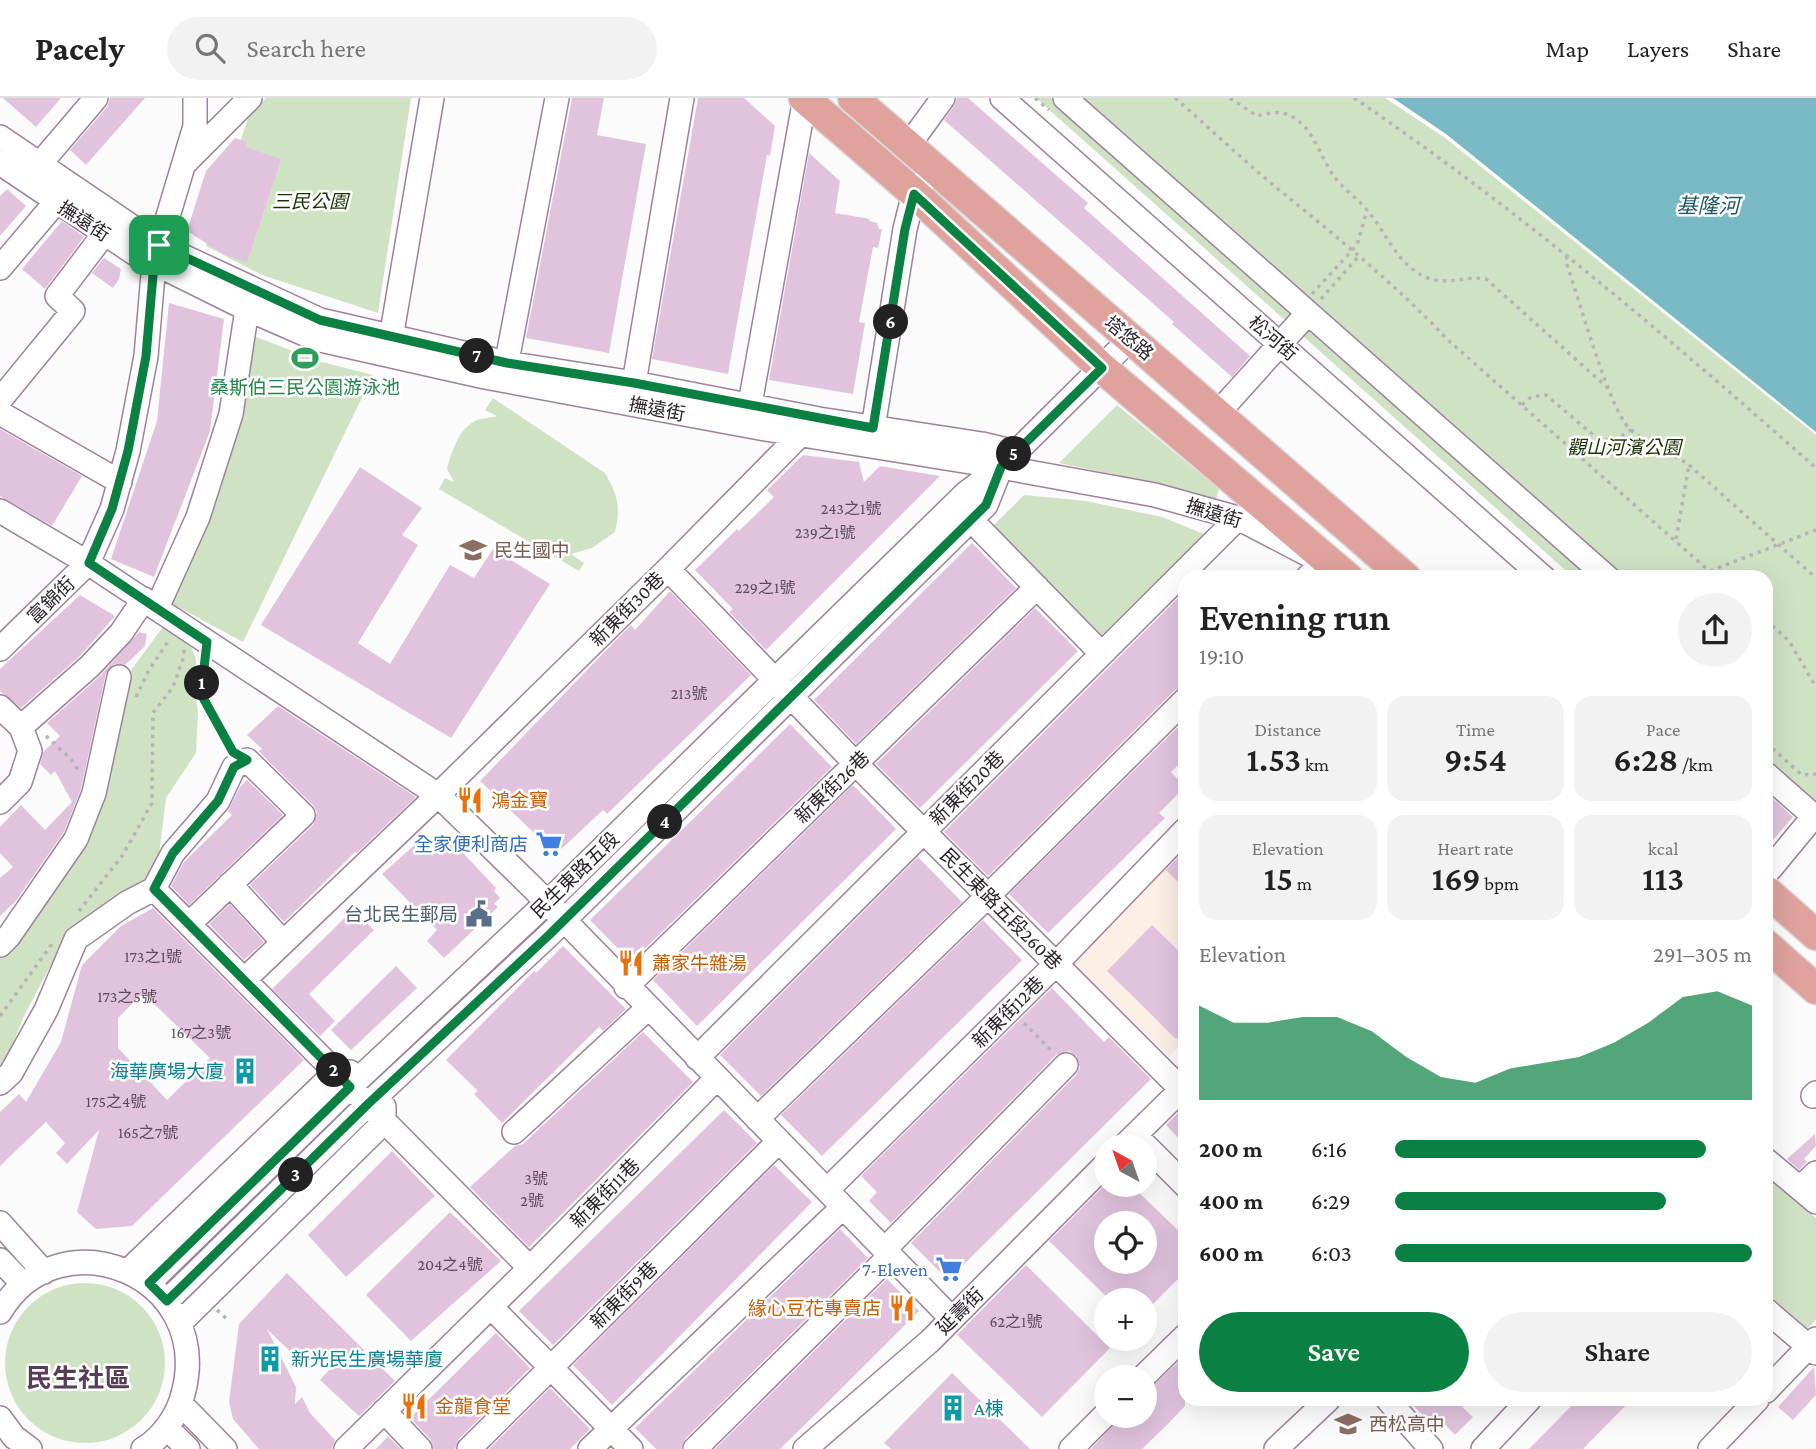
<!DOCTYPE html>
<html lang="en">
<head>
<meta charset="utf-8">
<style>
	body { margin:0; font-family:"Crimson Pro","Noto Sans TC",serif; background:#f2f2f2; color:#222; height:100vh; display:flex; flex-direction:column; font-size:26px; white-space:nowrap }
	* { box-sizing:border-box; margin:0 }
	p { font-size:23px; color:#767676 }
	.icon { flex:none; width:38px; height:38px; fill:none; stroke:currentColor; stroke-width:2; stroke-linecap:round; stroke-linejoin:round }
	.map { position:relative; flex:1; overflow:hidden }
	.panel { position:absolute; left:1178px; top:472px; width:595px; height:836px; display:flex; flex-direction:column; background:#fff; border-radius:21px; box-shadow:0 7px 28px #0002 }
	.panel>* { flex:none }
	.needle { width:46px; rotate:320deg }
	.fabs { position:absolute; left:1094px; top:1036px; display:grid; gap:14px }
	.fabs a { display:grid; place-items:center; width:63px; height:63px; border-radius:50%; background:#fff; box-shadow:0 7px 28px #0002; font-size:35px }
	.pin { position:absolute; display:grid; place-items:center; width:60px; height:60px; color:#fff; margin:-30px; border-radius:14px; box-shadow:0 4px 10px #0006 }
	.km { position:absolute; width:35px; height:35px; margin:-18px; border-radius:50%; background:#222; color:#fff; font-size:19px; line-height:35px; text-align:center }
	.round { display:grid; place-items:center; flex:none; width:74px; height:74px; border-radius:37px; background:#f2f2f2 }
	.overview { display:flex; align-items:center; justify-content:space-between; height:119px; padding:0 21px }
	h1 { font-size:38px; font-weight:600; line-height:52px }
	.figures { display:grid; grid-template-columns:repeat(3,1fr); gap:10px; height:119px; padding:7px 21px }
	.figures div { display:grid; align-content:center; border-radius:18px; background:#f2f2f2; text-align:center }
	.figures b { font-size:35px; font-weight:600 }
	.figures small { font-size:19px; font-weight:400 }
	.figures p { font-size:19px }
	.chart { height:196px; padding:14px 21px }
	.chart p { display:flex; justify-content:space-between }
	.chart svg { width:100%; height:126px; margin-top:7px; fill:#0b8043; opacity:.7 }
	.cta { display:flex; gap:14px; margin-top:auto; padding:14px 21px }
	.cta a { flex:1; height:80px; border-radius:42px; background:#0b8043; color:#fff; font-size:28px; font-weight:600; line-height:80px; text-align:center }
	.cta a+a { background:#f2f2f2; color:#222 }
	ul { padding:0 21px; list-style:none; font-size:23px }
	li { display:grid; grid-template-columns:112px 84px 1fr; align-items:center; height:52px }
	li i { height:18px; border-radius:9px; background:#0b8043 }
	header { display:flex; align-items:center; gap:42px; box-sizing:border-box; height:98px; padding:0 35px; background:#fff; border-bottom:2px solid #e0e0e0 }
	header strong { font-size:33px }
	nav { display:flex; gap:38px; margin-inline-start:auto; font-size:24px }
	.search { width:490px; height:63px; background:#f2f2f2; display:flex; align-items:center; gap:18px; box-sizing:border-box; padding:0 24px; border-radius:38px; color:#767676; font-size:26px }
	.map>svg:first-child { display:block }
	.industrial { fill:#fcefe6 }
	.green { fill:#d0e2c4 }
	.water { fill:#79bac4 }
	.building { fill:#e1c3de; fill-rule:evenodd }
	.lines { fill:none; stroke-linecap:round; stroke-linejoin:round }
	.minor-casing { stroke:#9e829c; stroke-width:26 }
	.major-casing { stroke:#d9d7d9; stroke-width:33 }
	.path { stroke:#b7b3b6; stroke-width:3.5; stroke-dasharray:3.5 5; stroke-linecap:butt }
	.minor { stroke:#fff; stroke-width:23 }
	.major { stroke:#e0a29d; stroke-width:30 }
	.route-casing { stroke:#fff; stroke-width:14 }
	.route { stroke:#0b8043; stroke-width:9 }
	.labels { text-anchor:middle; dominant-baseline:central; stroke-width:5; stroke-linejoin:round; paint-order:stroke }
	.number-label { font-size:16px; fill:#5a4a58 }
	.park-label { font-size:19px; font-style:italic; fill:#1a3100; stroke:#fff }
	.street-label { font-size:19px; fill:#2d222c; stroke:#fff }
	.leisure-label { font-size:19px; fill:#27864d; stroke:#fff }
	.education-label { font-size:19px; fill:#785e54; stroke:#fff; text-anchor:start }
	.food-label { font-size:19px; fill:#c56008; stroke:#fff; text-anchor:start }
	.shop-label { font-size:19px; fill:#366cbe; stroke:#fff; text-anchor:end }
	.service-label { font-size:19px; fill:#4e5e75; stroke:#fff; text-anchor:end }
	.culture-label { font-size:19px; fill:#0d838f; stroke:#fff; text-anchor:start }
	.water-label { font-size:21px; font-style:italic; fill:#1f575f; stroke:#fff }
	.district-label { font-size:26px; font-weight:bold; fill:#573e55; stroke:#fff }
</style>
</head>
<body>
<header>
<strong>Pacely</strong>
<div class="search"><svg class="icon" aria-label="search" viewBox="0 0 24 24"><circle cx="10" cy="10" r="6"/><path d="M15 15l6 6"/></svg>Search here</div>
<nav><a>Map</a><a>Layers</a><a>Share</a></nav>
</header>
<div class="map">
<svg width="1816" height="1351" viewBox="0 0 1816 1351">
	<rect width="100%" height="100%" fill="#fbfbfb"/>
	<path class="industrial" d="M1185,744V942L1169,959L1069,861Z"/>
	<path class="green" d="M266,0H411L378,215L262,177L206,148L248,20Z
		M1036,0H1385L1444,39L1816,337V705L1766,660V480L1573,479Z
		M251,237L322,264L373,277L243,544L167,503Z
		M493,300L605,375C618,398 621,409 615,434L592,450L571,456L584,465L579,473L439,391L445,380L454,384L447,371C452,353 458,332 475,323C481,320 491,320 497,318L485,312Z
		M1117,307L1219,391L1216,401L1168,388L1059,365Z
		M1024,397L1086,403L1162,419L1204,436L1098,544L990,431Z
		M168,522L191,548L196,561L195,592L198,615L196,655L166,700L156,780L123,798L55,859L23,920L3,971L0,974V854L71,757L117,591Z
		M1766,1078L1816,1120V1222L1806,1232L1766,1198Z
		M5 1265a80 80 0 1 1 160 0a80 80 0 1 1-160 0Z"/>
	<path class="water" d="M1393,0H1816V334L1446,36Z"/>
	<path class="building" d="M3,0H61L36,29Z
		M110,0H145L86,67L70,52L107,9Z
		M572,0H604L597,37L646,46L609,255L526,240Z
		M698,0H744L775,28L770,58L767,57L728,276L652,261Z
		M957,0H968L1088,105L1084,110L1250,258L1232,279L1172,226L1174,224L944,22L954,8Z
		M235,40L247,44L245,49L281,61L247,164L225,157L187,133L206,73Z
		M809,55L840,83L835,115L870,121L869,123L877,125L879,131H882L878,150L873,149L859,224L865,225L853,296L769,282Z
		M7,91L26,108L0,138V98Z
		M62,123L84,139L45,191L22,171Z
		M104,160L121,171L119,181L113,190L92,175Z
		M169,205L224,221L210,333L154,479L111,461L157,323Z
		M0,331L82,378L52,428L0,398Z
		M803,357L859,364L864,384L880,368L940,378L766,552L729,514L733,511L695,472L737,431L739,433L774,399L767,392Z
		M360,369L422,410L402,437L418,447L358,545L390,566L450,467L474,480L493,451L550,486L451,640L261,527Z
		M972,445L1016,490L856,646L814,602Z
		M670,493L751,577L607,716L603,712L556,756L480,683L615,543L631,527L635,532Z
		M1185,493V587L1175,592L988,778L944,734Z
		M80,497L115,518L80,558L21,610L0,593V571Z
		M1035,510L1078,553L920,710L876,666Z
		M139,534L147,536L145,548L125,567L114,566L106,575L81,691L64,734L15,804L0,818V780L13,769L0,755V729L21,707L45,732L72,704L55,673L51,677L40,666L43,654L60,638L47,625L100,578Z
		M278,608L416,699L357,755L355,754L284,824L250,787L313,727L317,714L313,707L267,662L259,653L262,651L247,637Z
		M790,626L832,669L631,864L590,822Z
		M1181,626L1185,630V660L1171,674L1185,689L1159,715L1165,720L1048,835L1009,796Z
		M247,682L283,717L189,807L171,788L184,764L232,717L228,713L240,689Z
		M853,687L896,731L697,928L653,882Z
		M1766,694L1793,719L1766,750Z
		M448,739L496,790L494,793L500,800L494,806L498,809L444,860L427,843L437,832L382,776L419,743L430,755Z
		M1185,752V791L1166,772Z
		M918,759L962,804L761,998L720,957Z
		M230,806L264,844L244,862L209,826Z
		M153,810L304,962L132,1128L96,1131L77,1114L99,1032L67,1066L56,1055L65,1045L46,1024L0,1068V1014L19,996L26,1004L61,944L82,867L121,828ZM143,895L210,960L167,1002L118,950V920Z
		M353,812L374,832L309,896L335,923L320,938L272,891Z
		M983,822L1022,862L822,1058L781,1017Z
		M1152,827L1185,859V932L1176,941L1107,873Z
		M563,848L626,911L603,933L599,929L502,1025L474,996L478,993L446,962L534,873L536,875Z
		M396,868L417,890L351,952L331,932Z
		M1052,890L1104,944L1109,939L1151,981L948,1182L911,1145L1076,977L1080,970L1076,958L1069,953L1056,957L891,1125L869,1103L877,1094L861,1078Z
		M643,934L693,984L529,1149L470,1089L515,1048L523,1046Z
		M1185,1008V1047L1166,1027Z
		M724,1012L757,1045L553,1247L519,1213Z
		M1815,1036L1816,1048L1804,1061L1807,1064L1799,1072L1787,1061Z
		M392,1053L435,1098L346,1179L308,1137Z
		M774,1067L812,1104L612,1307L573,1267Z
		M1105,1087H1131L1185,1139V1174L1144,1215V1202H1110L1049,1143ZM1106,1125H1144V1164H1106Z
		M450,1114L501,1163L411,1243L366,1197Z
		M840,1131L868,1160L685,1341L681,1351H656L635,1330Z
		M1026,1167L1110,1250L1042,1319L957,1237Z
		M287,1175L395,1283L359,1318L320,1282L330,1271L311,1254L301,1264L267,1231L296,1289L295,1306L302,1299L310,1315L335,1342L332,1351H259L233,1321L229,1304L239,1226Z
		M887,1181L919,1213L829,1303L780,1351H715Z
		M496,1235L530,1270L459,1341L455,1351H434L430,1341L410,1320Z
		M1185,1258V1308L1168,1326L1142,1351H1091L1121,1318H1144V1295Z
		M1814,1269L1816,1297L1793,1322L1778,1309Z
		M952,1275L1030,1351H891L884,1345Z
		M550,1290L590,1331L570,1351H489Z
		M1408,1302H1455L1473,1319L1455,1337L1441,1322L1434,1329Z
		M1577,1302H1631L1583,1351H1529Z
		M388,1338L401,1351H376Z"/>
	<g class="lines">
		<g class="minor-casing">
			<path id="minor" d="M1002,0L1544,480
				M1065,0L1608,480
				M0,39L159,147L320,222L507,265L634,285L819,321L982,346L1015,354
				M908,48L943,0
				M0,65L134,155L247,211L316,241L485,279L765,331L1001,369L1155,397L1238,420L1307,456
				M185,65L250,0
				M39,67L96,0
				M0,170L56,104
				M391,240L432,0
				M504,279L557,0
				M634,285L682,0
				M0,302L73,213L57,198L104,136
				M0,315L120,384
				M1217,316L1308,215
				M756,317L750,306L805,0
				M873,330L905,131L914,95L934,71
				M0,413L88,465L438,697L533,790L952,1221
				M981,432L1102,556
				M668,471L856,666L1181,991
				M1307,480L1326,460
				M157,510L198,419L231,316L247,211
				M0,551L88,465L112,411L128,353L146,258L154,165L195,28V0
				M0,609L21,629L30,653L20,684L0,704
				M21,629L90,568L121,535L144,501
				M1766,676L1816,720
				M1766,776L1814,718
				M230,786L283,844
				M154,791L530,1170
				M154,791L173,755L218,703L234,669L247,662L303,717L189,826
				M0,847L9,838L76,741L94,695L119,579
				M244,882L438,697L668,471L800,337L802,327
				M626,889L1037,489
				M697,960L1238,420
				M0,985L11,975L46,912L76,841L127,805L154,791
				M1813,998L1816,995
				M757,1021L988,798L1185,602
				M514,1034L648,910
				M1135,1037L1185,1087
				M1124,1048L1185,988
				M1766,1062L1816,1104
				M1800,1090L1816,1075
				M827,1092L1056,866L1185,732
				M0,1125L44,1174
				M885,1151L1066,967
				M0,1162L23,1186
				M128,1173L336,974H350
				M149,1185L350,989L559,793L966,395L1001,369L1129,242
				M167,1203L368,1006L549,837L986,407L1001,369
				M491,1209L631,1351
				M1766,1212L1816,1255
				M0,1214C60,1114 215,1178 183,1296C178,1317 162,1340 143,1351
				M180,1225L378,1030L384,1023V1009
				M1143,1279L1185,1238
				M1766,1293L1816,1241
				M1388,1302L1431,1351
				M181,1306L225,1351
				M384,1313L420,1351
				M0,1320L14,1339L30,1351
				M167,1330L188,1351
				M346,1351L530,1170L717,980
				M469,1351L779,1043
				M590,1351L843,1109
				M695,1351L891,1157
				M805,1351L930,1243L1106,1066
				M1071,1351L1106,1316
				M1276,1351L1328,1302
				M1483,1351L1529,1302
				M1710,1351L1757,1302"/>
		</g>
		<g class="major-casing">
			<path id="major" d="M804,0L914,95L1102,270L1348,480
				M853,0L1406,480
				M1766,793L1816,837
				M1766,847L1816,891"/>
		</g>
		<path class="path" d="M1035,0L1049,12
			M1175,0C1213,33 1249,68 1288,99C1343,144 1399,190 1448,242L1717,480
			M1230,0L1257,18C1267,16 1279,12 1289,17C1312,27 1320,58 1333,77C1343,91 1356,99 1367,112C1387,135 1397,168 1428,180C1449,188 1467,177 1486,181L1609,291
			M1354,0C1518,111 1668,239 1816,370
			M1567,158L1566,164C1577,195 1610,313 1629,330C1645,345 1670,353 1689,367L1816,480
			M1312,196L1357,147L1367,112
			M1321,201L1359,158
			M1522,307L1531,299L1546,297L1597,340C1611,344 1619,340 1631,332
			M1676,441L1689,367
			M1710,473L1816,432
			M1766,522L1789,543L1816,589
			M205,564L201,596L230,650
			M136,599L149,572L169,542
			M46,638L70,660L79,673
			M1766,645L1802,677L1816,676
			M79,813L122,758L152,705L153,615L173,589L184,558V551
			M0,918L52,846
			M1024,925L1053,954
			M217,1212L227,1221"/>
		<use href="#minor" class="minor"/>
		<use href="#major" class="major"/>
	</g>
	<g class="lines">
		<g class="route-casing">
			<path id="route" d="M914,96L1102,270L1001,369L986,407L549,837L368,1006L167,1203L149,1185L350,989L154,791L173,755L218,703L234,669L247,662L233,654L201,596L207,544L89,465L112,411L128,353L146,258L154,166L159,147L320,222L507,265L634,285L873,330L905,131Z"/>
		</g>
		<use href="#route" class="route"/>
	</g>
	<defs>
		<g id="stadium-bare" transform="scale(2.1)"><path d="M0-5a6.5 5 0 1 0 0 10a6.5 5 0 1 0 0-10ZM-3.5-1.8h7v3.6h-7Z" fill="#2e9e5b" stroke="#fff" stroke-width="2.5" paint-order="stroke"/></g>
		<g id="school-bare" transform="scale(2.1)"><path d="M0-5L7-2L0 1L-7-2ZM-4 1L0 2.5L4 1V4Q0 6-4 4Z" fill="#8d6e63" stroke="#fff" stroke-width="2.5" paint-order="stroke"/></g>
		<g id="restaurant-bare" transform="scale(2.1)"><path d="M-5-6h1v4h1v-4h1v4h1v-4h1v5L-1.5 .5V6h-2V.5L-5-1ZM5-6V6H3V1.5H1.5Q1.5-4 5-6Z" fill="#e8710a" stroke="#fff" stroke-width="2.5" paint-order="stroke"/></g>
		<g id="supermarket-bare" transform="scale(2.1)"><path d="M-6-5.5h2.5l.6 2H6L4.5 2H-2.5L-4.4-4H-6ZM-1.5 3.2a1.3 1.3 0 1 0 .1 0ZM3 3.2a1.3 1.3 0 1 0 .1 0Z" fill="#3f7fe0" stroke="#fff" stroke-width="2.5" paint-order="stroke"/></g>
		<g id="civic-bare" transform="scale(2.1)"><path d="M-.6-6.5H3V-4.5H.6V-3L4-1V1h2V6H-6V1h2V-1L-.6-3ZM-1.2 2.5V6h2.4V2.5Z" fill="#5c6f8a" stroke="#fff" stroke-width="2.5" paint-order="stroke"/></g>
		<g id="building-bare" transform="scale(2.1)"><path d="M-4-6H4V6H1V3H-1V6H-4ZM-2.5-4.3h1.7v1.8h-1.7ZM.8-4.3h1.7v1.8H.8ZM-2.5-1h1.7V.8h-1.7ZM.8-1h1.7V.8H.8Z" fill="#0f9aa8" stroke="#fff" stroke-width="2.5" paint-order="stroke"/></g>
	</defs>
	<g fill-rule="evenodd">
		<use href="#stadium-bare" x="305" y="260"/>
		<use href="#school-bare" x="473" y="452"/>
		<use href="#restaurant-bare" x="470" y="702"/>
		<use href="#supermarket-bare" x="549" y="746"/>
		<use href="#civic-bare" x="479" y="816"/>
		<use href="#restaurant-bare" x="631" y="865"/>
		<use href="#building-bare" x="245" y="973"/>
		<use href="#supermarket-bare" x="949" y="1171"/>
		<use href="#restaurant-bare" x="902" y="1210"/>
		<use href="#building-bare" x="270" y="1261"/>
		<use href="#restaurant-bare" x="414" y="1308"/>
		<use href="#building-bare" x="953" y="1310"/>
		<use href="#school-bare" x="1348" y="1326"/>
	</g>
	<g class="labels">
		<g class="number-label">
			<text x="851" y="410">243之1號</text>
			<text x="825" y="434">239之1號</text>
			<text x="765" y="489">229之1號</text>
			<text x="689" y="595">213號</text>
			<text x="153" y="858">173之1號</text>
			<text x="127" y="898">173之5號</text>
			<text x="201" y="934">167之3號</text>
			<text x="116" y="1003">175之4號</text>
			<text x="148" y="1034">165之7號</text>
			<text x="536" y="1080">3號</text>
			<text x="532" y="1102">2號</text>
			<text x="450" y="1166">204之4號</text>
			<text x="1016" y="1223">62之1號</text>
		</g>
		<g class="park-label">
			<text x="310" y="103">三民公園</text>
			<text x="1624" y="349">觀山河濱公園</text>
		</g>
		<g class="street-label">
			<text transform="translate(84 123) rotate(33)">撫遠街</text>
			<text transform="translate(1129 240) rotate(40)">塔悠路</text>
			<text transform="translate(1273 240) rotate(41)">松河街</text>
			<text transform="translate(657 311) rotate(11)">撫遠街</text>
			<text transform="translate(1214 415) rotate(17)">撫遠街</text>
			<text transform="translate(51 502) rotate(-44)">富錦街</text>
			<text transform="translate(627 511) rotate(-45)">新東街30巷</text>
			<text transform="translate(832 689) rotate(-44)">新東街26巷</text>
			<text transform="translate(967 690) rotate(-45)">新東街20巷</text>
			<text transform="translate(575 777) rotate(-44)">民生東路五段</text>
			<text transform="translate(1001 811) rotate(45)">民生東路五段260巷</text>
			<text transform="translate(1008 914) rotate(-45)">新東街12巷</text>
			<text transform="translate(605 1095) rotate(-45)">新東街11巷</text>
			<text transform="translate(624 1197) rotate(-45)">新東街9巷</text>
			<text transform="translate(960 1213) rotate(-45)">延壽街</text>
		</g>
		<g class="leisure-label">
			<text x="305" y="289">桑斯伯三民公園游泳池</text>
		</g>
		<g class="education-label">
			<text x="494" y="452">民生國中</text>
			<text x="1369" y="1326">西松高中</text>
		</g>
		<g class="food-label">
			<text x="491" y="702">鴻金寶</text>
			<text x="652" y="865">蕭家牛雜湯</text>
			<text x="881" y="1210" text-anchor="end">緣心豆花專賣店</text>
			<text x="435" y="1308">金龍食堂</text>
		</g>
		<g class="shop-label">
			<text x="528" y="746">全家便利商店</text>
			<text x="928" y="1171">7-Eleven</text>
		</g>
		<g class="service-label">
			<text x="458" y="816">台北民生郵局</text>
		</g>
		<g class="culture-label">
			<text x="224" y="973" text-anchor="end">海華廣場大廈</text>
			<text x="291" y="1261">新光民生廣場華廈</text>
			<text x="974" y="1310">A棟</text>
		</g>
		<g class="water-label">
			<text x="1708" y="108">基隆河</text>
		</g>
		<g class="district-label">
			<text x="78" y="1280">民生社區</text>
		</g>
	</g>
</svg>
<div class="fabs">
<a><svg class="needle" viewBox="-14 -14 28 28"><path d="M0-13l5 13h-10z" fill="#e53935"/><path d="M0 13l5-13h-10z" fill="#767676"/></svg></a>
<a><svg class="icon" aria-label="locate" viewBox="0 0 24 24"><circle cx="12" cy="12" r="6"/><path d="M12 2v4M12 18v4M2 12h4M18 12h4"/></svg></a>
<a>+</a>
<a>−</a>
</div>
<div class="pin" style="left:159px;top:147px;background:#1e9e55"><svg class="icon" aria-label="arrive" viewBox="0 0 24 24"><path d="M6 21V4h12l-3 4 3 4H6"/></svg></div>
<b class="km" style="left:202px;top:585px">1</b>
<b class="km" style="left:334px;top:972px">2</b>
<b class="km" style="left:296px;top:1077px">3</b>
<b class="km" style="left:665px;top:724px">4</b>
<b class="km" style="left:1014px;top:356px">5</b>
<b class="km" style="left:891px;top:224px">6</b>
<b class="km" style="left:477px;top:258px">7</b>
<section class="panel">
<div class="overview"><div><h1>Evening run</h1><p>19:10</p></div><a class="round"><svg class="icon" aria-label="share" viewBox="0 0 24 24"><path d="M12 15V3M7 8l5-5 5 5M5 13v7h14v-7"/></svg></a></div>
<div class="figures">
<div><p>Distance</p><b>1.53<small> km</small></b></div>
<div><p>Time</p><b>9:54</b></div>
<div><p>Pace</p><b>6:28<small> /km</small></b></div>
</div>
<div class="figures">
<div><p>Elevation</p><b>15<small> m</small></b></div>
<div><p>Heart rate</p><b>169<small> bpm</small></b></div>
<div><p>kcal</p><b>113</b></div>
</div>
<div class="chart"><p><span>Elevation</span>291–305 m</p>
<svg viewBox="0 0 160 44" preserveAspectRatio="none"><path d="M0 44V11L10 17L20 17L30 15L40 15L50 20L60 29L70 36L80 38L90 33L100 31L110 29L120 24L130 17L140 8L150 6L160 11V44z"/></svg>
</div>
<ul>
<li><b>200 m</b>6:16<i style="width:87%"></i></li>
<li><b>400 m</b>6:29<i style="width:76%"></i></li>
<li><b>600 m</b>6:03<i style="width:100%"></i></li>
</ul>
<div class="cta"><a>Save</a><a>Share</a></div>
</section>
</div>
</body>
</html>
